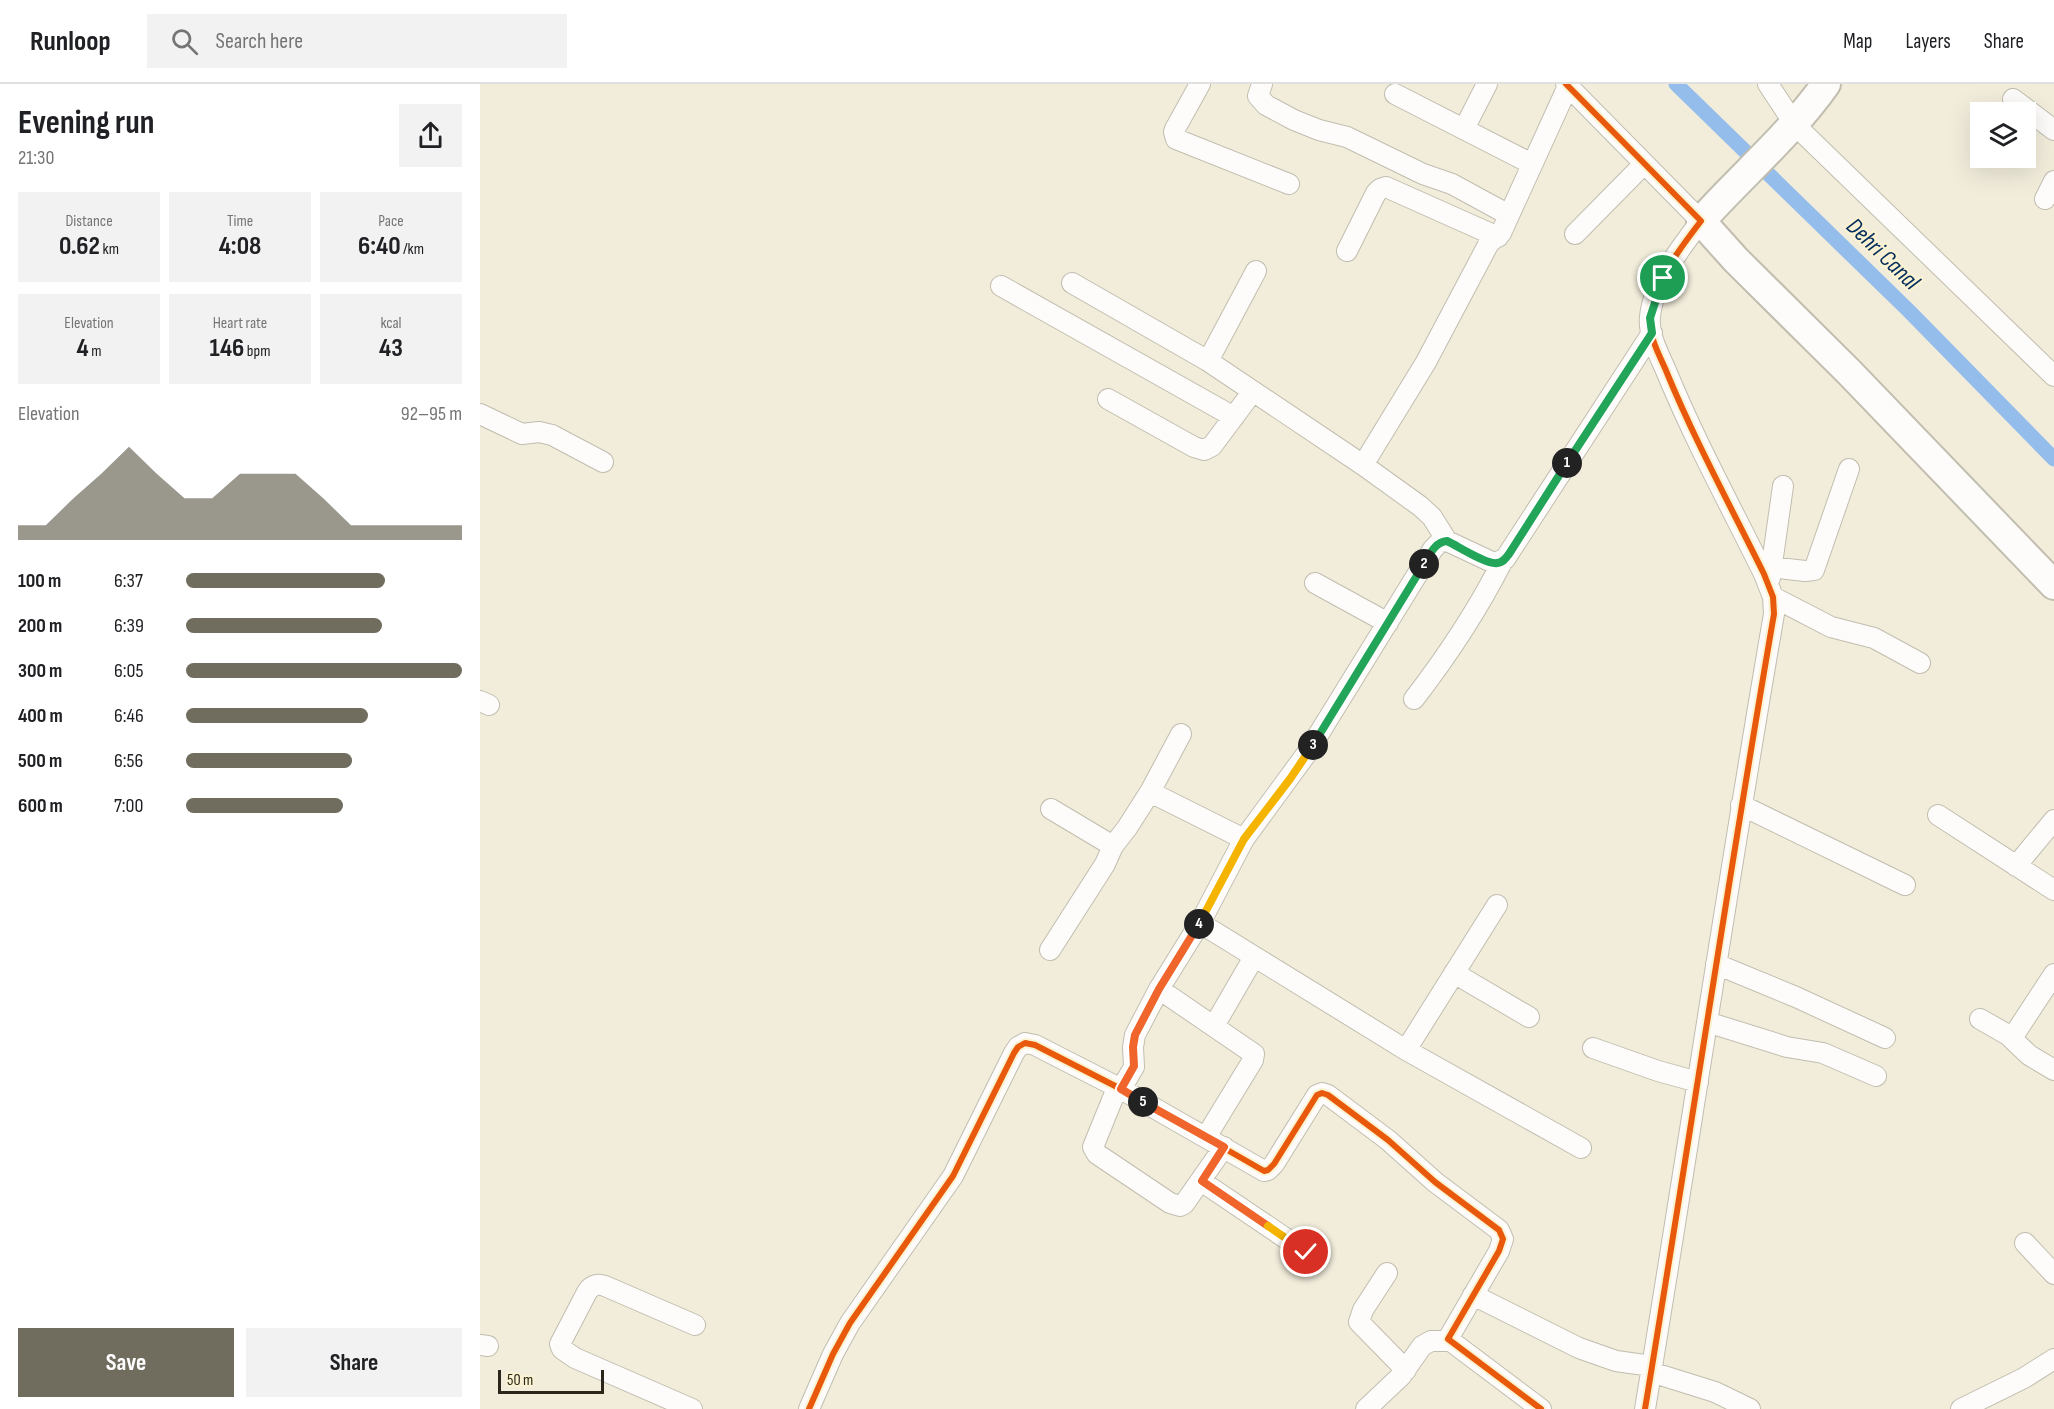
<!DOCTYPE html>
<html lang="en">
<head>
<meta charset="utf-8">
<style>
	body { margin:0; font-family:"Sofia Sans Condensed",sans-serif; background:#f2f2f2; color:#202124; height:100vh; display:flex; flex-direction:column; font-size:22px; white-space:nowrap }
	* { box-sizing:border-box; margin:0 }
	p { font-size:20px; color:#757577 }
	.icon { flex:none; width:33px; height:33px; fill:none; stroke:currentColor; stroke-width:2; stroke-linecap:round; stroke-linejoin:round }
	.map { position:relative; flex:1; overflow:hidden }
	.side { display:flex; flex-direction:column; background:#fff; width:480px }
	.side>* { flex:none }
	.buttons { position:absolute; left:1490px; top:18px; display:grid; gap:12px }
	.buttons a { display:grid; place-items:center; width:66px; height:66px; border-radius:0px; background:#fff; box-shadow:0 6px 24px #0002; font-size:30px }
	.scale { position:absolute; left:18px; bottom:15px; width:106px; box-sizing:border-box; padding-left:6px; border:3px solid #2a261a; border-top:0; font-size:16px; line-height:21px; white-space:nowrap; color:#2a261a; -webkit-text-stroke:4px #fbf2d2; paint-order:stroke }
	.pin { position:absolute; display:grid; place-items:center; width:51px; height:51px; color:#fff; margin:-26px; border:3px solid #fff; border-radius:50%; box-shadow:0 2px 6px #0007 }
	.km { position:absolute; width:30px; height:30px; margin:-15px; border-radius:50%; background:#222; color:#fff; font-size:16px; line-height:30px; text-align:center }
	.round { display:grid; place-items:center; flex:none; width:63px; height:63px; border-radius:0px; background:#f2f2f2 }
	.head { display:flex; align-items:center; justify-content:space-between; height:102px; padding:0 18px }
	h1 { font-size:33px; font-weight:700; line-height:45px }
	.metrics { display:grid; grid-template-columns:repeat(3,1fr); gap:9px; height:102px; padding:6px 18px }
	.metrics div { display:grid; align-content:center; border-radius:0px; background:#f2f2f2; text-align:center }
	.metrics b { font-size:26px; font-weight:700 }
	.metrics small { font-size:16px; font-weight:400 }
	.metrics p { font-size:16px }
	.chart { height:168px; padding:12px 18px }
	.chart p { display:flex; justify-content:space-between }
	.chart svg { width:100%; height:108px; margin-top:6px; fill:#706c5e; opacity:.7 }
	.primary-button { display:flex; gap:12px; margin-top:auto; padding:12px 18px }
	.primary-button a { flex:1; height:69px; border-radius:0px; background:#706c5e; color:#fff; font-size:24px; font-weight:700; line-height:69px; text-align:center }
	.primary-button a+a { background:#f2f2f2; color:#202124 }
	ul { padding:0 18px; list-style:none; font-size:20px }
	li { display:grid; grid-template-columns:96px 72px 1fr; align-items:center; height:45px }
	li i { height:15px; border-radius:8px; background:#706c5e }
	header { display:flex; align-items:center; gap:36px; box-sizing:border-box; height:84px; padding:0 30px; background:#fff; border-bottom:2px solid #e0e0e0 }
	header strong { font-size:28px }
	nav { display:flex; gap:33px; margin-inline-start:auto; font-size:21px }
	.search { width:420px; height:54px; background:#f2f2f2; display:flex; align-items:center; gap:15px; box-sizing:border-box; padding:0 21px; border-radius:0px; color:#757577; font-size:22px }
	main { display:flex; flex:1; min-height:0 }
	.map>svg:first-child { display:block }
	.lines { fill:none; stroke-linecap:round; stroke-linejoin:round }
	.canal { stroke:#95bdec; stroke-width:15 }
	.minor-casing { stroke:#c1bdaf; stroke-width:22 }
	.highway-casing { stroke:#c1bdaf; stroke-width:32 }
	.minor { stroke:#fdfcfa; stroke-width:20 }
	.highway { stroke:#fdfcfa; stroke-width:28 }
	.cycleway-casing { stroke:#fbf2d2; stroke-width:10 }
	.cycleway { stroke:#e8590c; stroke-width:6 }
	.split-1-casing { stroke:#fff; stroke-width:12 }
	.split-2-casing { stroke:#fff; stroke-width:12 }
	.split-3-casing { stroke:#fff; stroke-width:12 }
	.split-4-casing { stroke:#fff; stroke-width:12 }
	.split-5-casing { stroke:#fff; stroke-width:12 }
	.split-6-casing { stroke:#fff; stroke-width:12 }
	.split-7-casing { stroke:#fff; stroke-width:12 }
	.split-1 { stroke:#22a559; stroke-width:8 }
	.split-2 { stroke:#22a559; stroke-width:8 }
	.split-3 { stroke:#22a559; stroke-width:8 }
	.split-4 { stroke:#f5b400; stroke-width:8 }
	.split-5 { stroke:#f0652b; stroke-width:8 }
	.split-6 { stroke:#f0652b; stroke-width:8 }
	.split-7 { stroke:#f5b400; stroke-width:8 }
	.labels { text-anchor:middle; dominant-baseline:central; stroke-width:4.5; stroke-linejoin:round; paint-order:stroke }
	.water-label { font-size:24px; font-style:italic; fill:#032d5c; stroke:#fbf2d2 }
</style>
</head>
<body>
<header>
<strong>Runloop</strong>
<div class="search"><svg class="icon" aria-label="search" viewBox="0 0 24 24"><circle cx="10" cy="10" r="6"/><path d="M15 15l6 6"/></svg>Search here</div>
<nav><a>Map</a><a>Layers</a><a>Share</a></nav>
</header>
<main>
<section class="side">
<div class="head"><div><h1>Evening run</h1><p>21:30</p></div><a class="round"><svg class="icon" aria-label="share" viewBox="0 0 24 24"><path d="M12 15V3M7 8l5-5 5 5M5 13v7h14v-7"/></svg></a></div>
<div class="metrics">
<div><p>Distance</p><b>0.62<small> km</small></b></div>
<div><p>Time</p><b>4:08</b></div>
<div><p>Pace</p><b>6:40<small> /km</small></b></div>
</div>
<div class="metrics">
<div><p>Elevation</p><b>4<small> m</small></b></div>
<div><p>Heart rate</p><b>146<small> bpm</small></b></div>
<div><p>kcal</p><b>43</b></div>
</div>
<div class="chart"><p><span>Elevation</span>92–95 m</p>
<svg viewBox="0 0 160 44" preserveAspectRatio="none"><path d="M0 44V38L10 38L20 27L30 17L40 6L50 17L60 27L70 27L80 17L90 17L100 17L110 27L120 38L130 38L140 38L150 38L160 38V44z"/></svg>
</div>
<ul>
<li><b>100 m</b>6:37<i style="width:72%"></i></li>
<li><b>200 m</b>6:39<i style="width:71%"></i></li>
<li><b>300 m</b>6:05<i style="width:100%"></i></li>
<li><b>400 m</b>6:46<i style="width:66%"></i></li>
<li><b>500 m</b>6:56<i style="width:60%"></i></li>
<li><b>600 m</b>7:00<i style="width:57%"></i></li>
</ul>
<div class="primary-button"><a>Save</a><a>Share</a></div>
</section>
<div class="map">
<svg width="1574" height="1325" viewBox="0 0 1574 1325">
	<rect width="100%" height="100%" fill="#f2eddb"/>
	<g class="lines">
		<path class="canal" d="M1196,0L1429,227L1574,375"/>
		<g class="minor-casing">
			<path id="minor" d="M720,0L695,45L694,48L696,55L809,100
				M782,0L778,12L786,21L814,36L839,46L867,53L943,90L972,100L1029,131
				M1086,0L1221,137C1201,163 1173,199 1170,233C1168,252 1180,272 1187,289C1215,357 1251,423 1284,490L1293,513L1294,530C1248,795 1209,1060 1165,1325
				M1288,0L1315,41L1574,292
				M915,10L1052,80
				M1533,15L1574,46
				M984,45L1007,0
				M1565,115L1574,97
				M1095,150L1164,80
				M867,167L896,109L900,105L906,103L1018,153
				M592,199L728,277L883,381L940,422L952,433L967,457
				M521,202L754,333
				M728,277L776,187
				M628,315L714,363L724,366L732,362L773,307
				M0,330L42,350L59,348L72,351L123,378
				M883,381L946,278L1009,159L1021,149L1088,2
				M1291,483L1325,487L1334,486L1369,385
				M1290,494L1303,402
				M835,499L908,539
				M1293,513L1351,543L1394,554L1440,579
				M934,615C968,571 997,527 1022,478
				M0,617L9,621
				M670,708L764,755
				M1261,721L1425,801
				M571,725L633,762
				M1458,731L1574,806
				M1536,782L1574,736
				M720,839L926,966L1101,1064
				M570,866L625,780L633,762L647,744L670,708L701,650
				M1236,880L1316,913L1405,954
				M974,889L1049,933
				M679,905L774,970L773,976L726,1053
				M1500,935L1528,951L1549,971L1574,986
				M1227,938L1307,963L1343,969L1396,992
				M734,942L774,873
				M1532,954L1574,890
				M1113,964L1178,987L1218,998
				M926,966L1017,821
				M637,1004L613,1063L617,1070L690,1119L700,1122L704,1120L744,1063
				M641,1005L654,983L653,963L655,951L679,905L720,839L764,755L827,669L953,465L960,458L967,457L1014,479L1025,475L1172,249
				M721,1097L826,1168
				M1545,1159L1574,1190
				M907,1189L883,1226L879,1238L926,1286
				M993,1211L1099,1264L1136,1277L1172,1282
				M0,1261L8,1262
				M1171,1288L1235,1308L1270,1325
				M212,1325L95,1274L82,1265L80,1260L106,1210C110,1202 116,1199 125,1202L215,1241
				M329,1325L353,1270L370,1239L473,1092L534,969L538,963L545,959L555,961L641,1005L784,1087L788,1086L794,1080L837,1011L842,1009L848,1011L908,1056L955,1098L1019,1146L1023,1155L1019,1167L968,1255L1061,1325
				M886,1325L921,1292L942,1262L951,1257H969
				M1481,1325L1544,1294L1574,1275"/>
		</g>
		<g class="highway-casing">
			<path id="highway" d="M1346,0C1309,52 1263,90 1221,137L1256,176L1369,288L1574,501"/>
		</g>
		<use href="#minor" class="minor"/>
		<use href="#highway" class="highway"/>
		<g class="cycleway-casing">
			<path id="cycleway" d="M1086,0L1221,137C1201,163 1173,199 1170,233C1168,252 1180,272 1187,289C1215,357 1251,423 1284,490L1293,513L1294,530C1248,795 1209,1060 1165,1325
				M329,1325L353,1270L370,1239L473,1092L534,969L538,963L545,959L555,961L641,1005L784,1087L788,1086L794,1080L837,1011L842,1009L848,1011L908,1056L955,1098L1019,1146L1023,1155L1019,1167L968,1255L1061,1325"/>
		</g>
		<use href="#cycleway" class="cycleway"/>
	</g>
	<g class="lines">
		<g class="split-1-casing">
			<path id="split-1" d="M1087,379L1172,249L1170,234L1183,194"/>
		</g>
		<g class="split-2-casing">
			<path id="split-2" d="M944,480C950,470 955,458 967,457C978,462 1007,481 1017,479C1023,479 1026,474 1029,470L1087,379"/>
		</g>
		<g class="split-3-casing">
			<path id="split-3" d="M833,661L944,480"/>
		</g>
		<g class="split-4-casing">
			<path id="split-4" d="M719,840L764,755L810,695L833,661"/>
		</g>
		<g class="split-5-casing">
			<path id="split-5" d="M663,1018L641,1005L654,982L653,963L655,951L679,905L719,840"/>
		</g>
		<g class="split-6-casing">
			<path id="split-6" d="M663,1018L744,1063L722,1097L788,1142"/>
		</g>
		<g class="split-7-casing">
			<path id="split-7" d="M788,1142L826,1168"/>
		</g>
		<use href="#split-1" class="split-1"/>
		<use href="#split-2" class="split-2"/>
		<use href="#split-3" class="split-3"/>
		<use href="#split-4" class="split-4"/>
		<use href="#split-5" class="split-5"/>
		<use href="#split-6" class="split-6"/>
		<use href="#split-7" class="split-7"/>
	</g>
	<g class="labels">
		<g class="water-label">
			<text transform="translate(1403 170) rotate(44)">Dehri Canal</text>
		</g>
	</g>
</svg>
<div class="buttons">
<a><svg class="icon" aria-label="layers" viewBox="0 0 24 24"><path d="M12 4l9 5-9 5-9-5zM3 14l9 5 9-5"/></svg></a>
</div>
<div class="scale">50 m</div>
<div class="pin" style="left:1183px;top:194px;background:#1e9e55"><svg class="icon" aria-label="arrive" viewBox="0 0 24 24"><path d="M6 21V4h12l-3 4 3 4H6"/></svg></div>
<div class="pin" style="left:826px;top:1168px;background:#d93025"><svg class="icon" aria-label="check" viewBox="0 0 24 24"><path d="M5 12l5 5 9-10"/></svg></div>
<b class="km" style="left:1087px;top:379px">1</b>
<b class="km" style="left:944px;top:480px">2</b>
<b class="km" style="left:833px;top:661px">3</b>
<b class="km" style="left:719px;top:840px">4</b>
<b class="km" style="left:663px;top:1018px">5</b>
</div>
</main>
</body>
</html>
